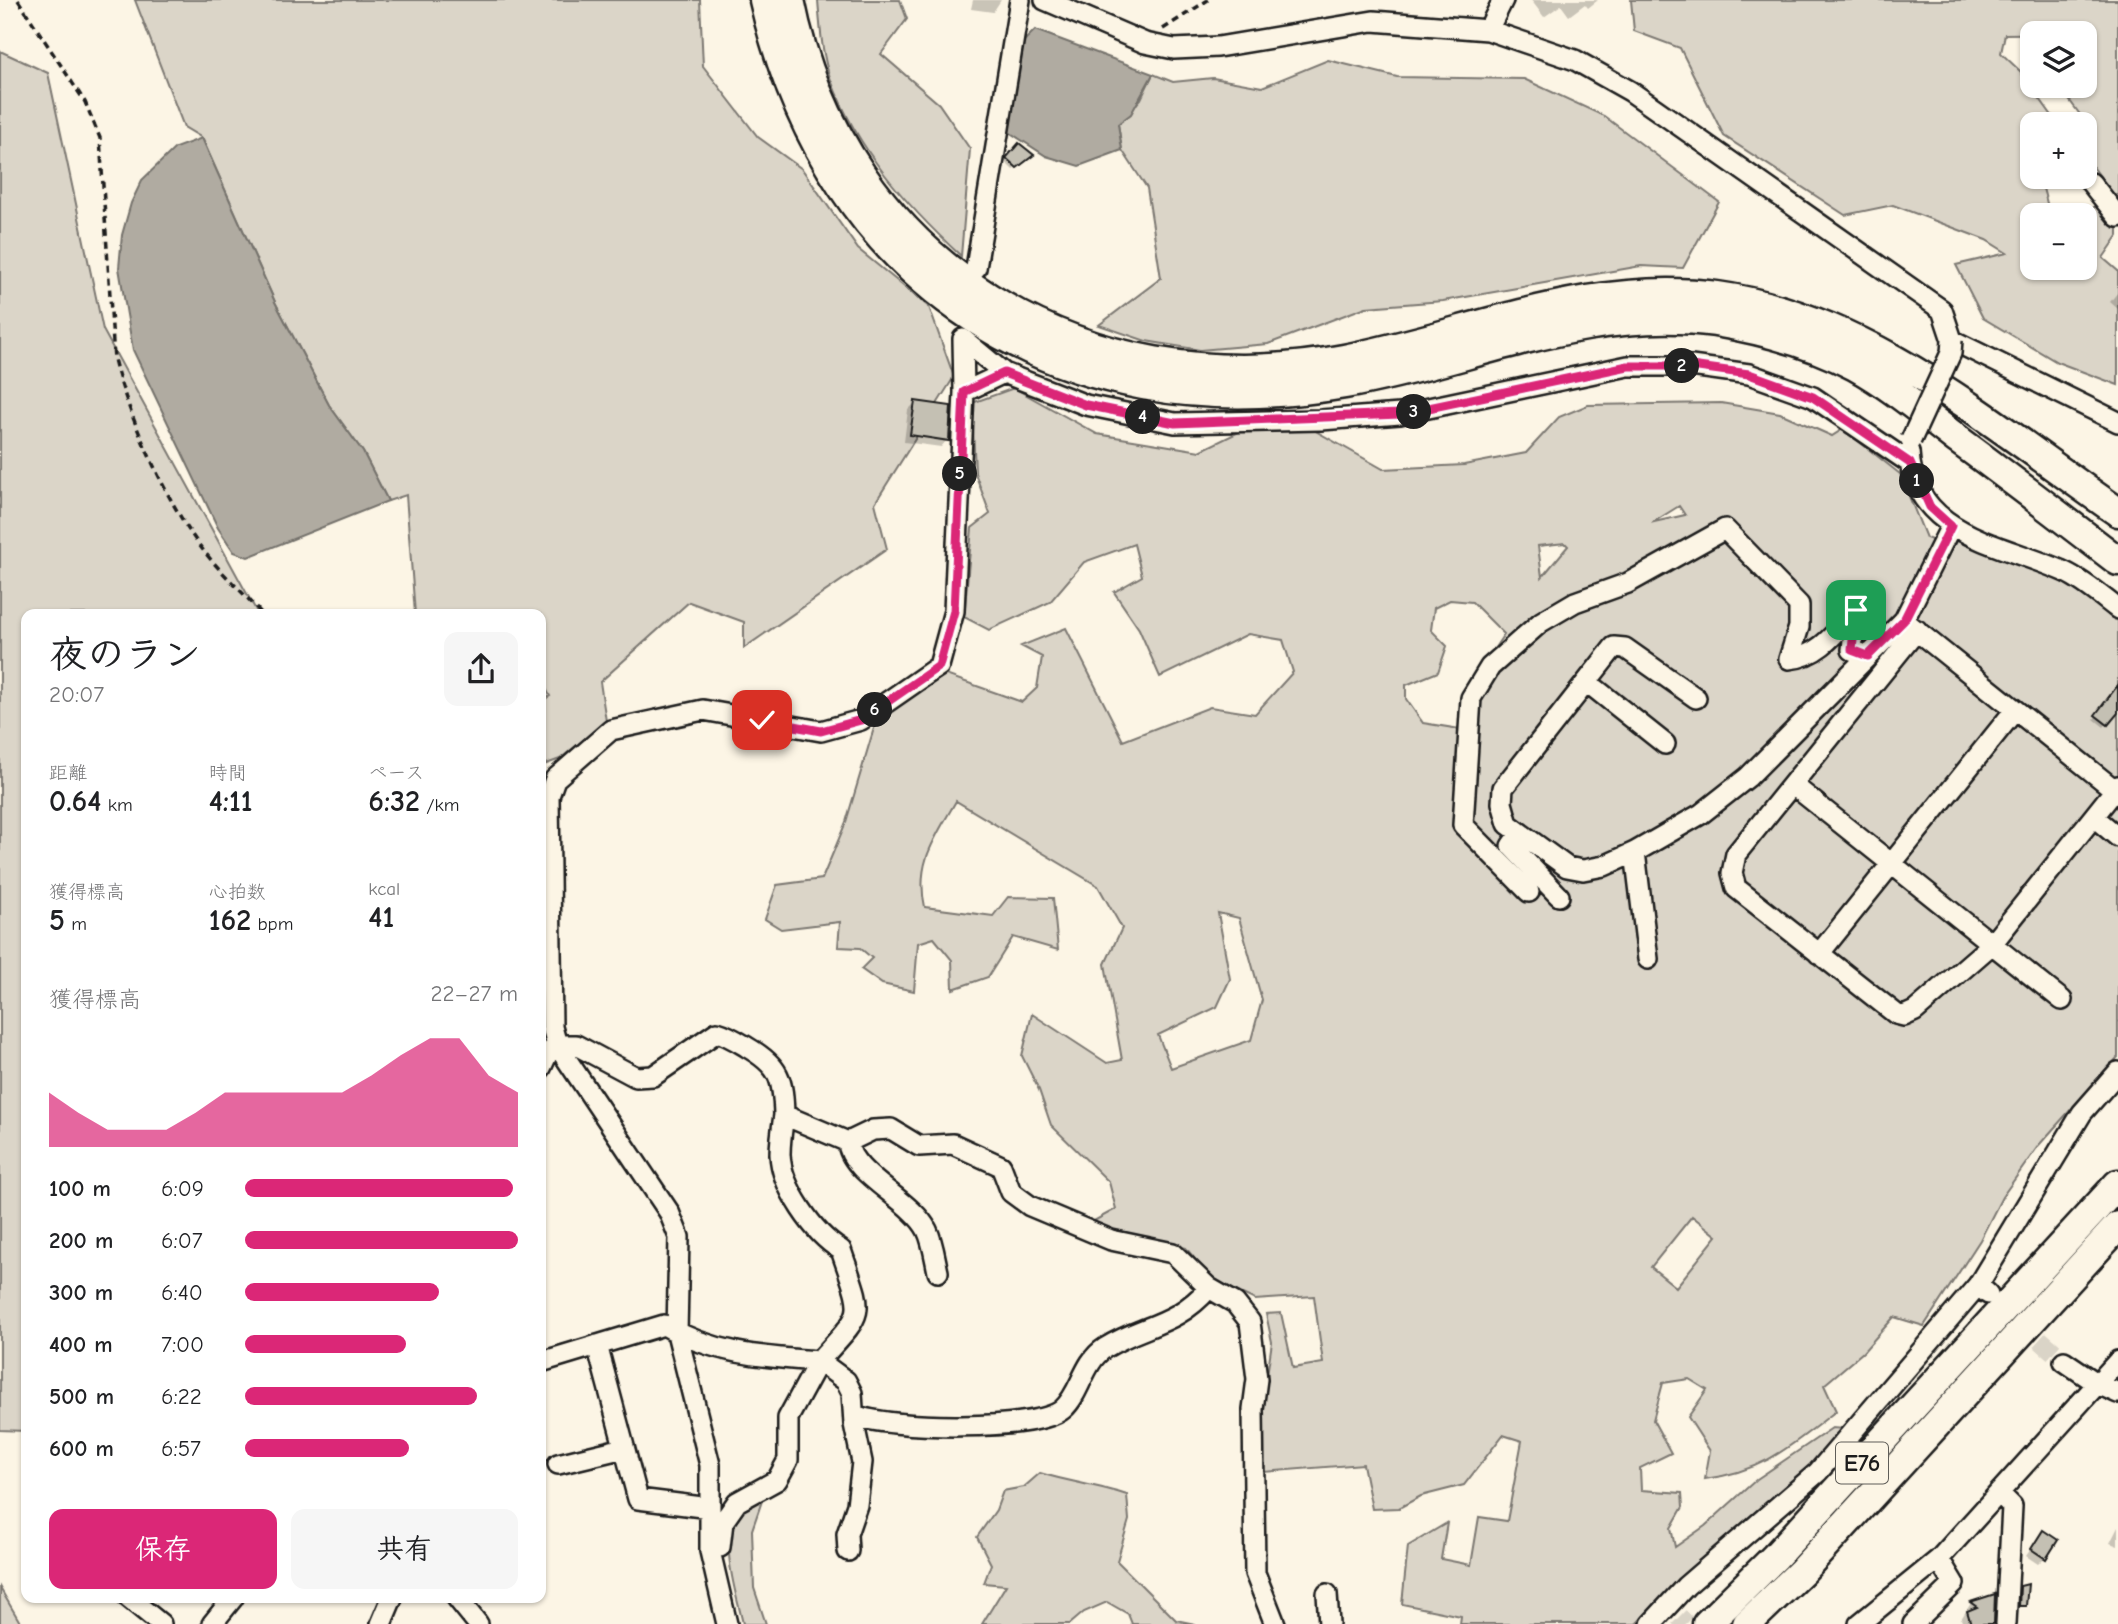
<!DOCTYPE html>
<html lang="ja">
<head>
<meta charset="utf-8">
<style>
	body { margin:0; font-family:"Comic Neue","Klee One",sans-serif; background:#f6f6f6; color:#202124; height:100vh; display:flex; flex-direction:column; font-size:26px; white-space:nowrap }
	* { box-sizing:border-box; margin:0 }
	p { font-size:23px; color:#757577 }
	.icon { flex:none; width:38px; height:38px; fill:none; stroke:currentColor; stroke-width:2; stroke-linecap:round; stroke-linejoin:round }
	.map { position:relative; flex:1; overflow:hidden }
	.sheet { position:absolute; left:21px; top:609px; width:525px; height:994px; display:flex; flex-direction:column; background:#fff; border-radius:14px; box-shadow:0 2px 5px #0004 }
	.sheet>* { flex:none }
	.fabs { position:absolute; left:2020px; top:21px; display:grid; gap:14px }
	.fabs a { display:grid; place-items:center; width:77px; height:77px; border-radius:14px; background:#fff; box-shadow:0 2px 5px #0004; font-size:35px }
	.pin { position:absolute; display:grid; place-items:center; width:60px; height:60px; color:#fff; margin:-30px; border-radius:14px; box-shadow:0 4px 10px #0006 }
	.km { position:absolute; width:35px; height:35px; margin:-18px; border-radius:50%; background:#222; color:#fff; font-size:19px; line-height:35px; text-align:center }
	.round { display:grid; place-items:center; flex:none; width:74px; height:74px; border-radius:14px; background:#f6f6f6 }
	.head { display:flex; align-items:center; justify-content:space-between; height:119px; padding:0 28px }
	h1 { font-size:38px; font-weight:700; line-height:52px }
	.figures { display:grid; grid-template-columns:repeat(3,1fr); gap:10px; height:119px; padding:7px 28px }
	.figures div { display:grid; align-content:center }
	.figures b { font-size:30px; font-weight:700 }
	.figures small { font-size:19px; font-weight:400 }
	.figures p { font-size:19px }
	.chart { height:196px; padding:14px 28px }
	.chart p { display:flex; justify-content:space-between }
	.chart svg { width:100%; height:126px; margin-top:7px; fill:#db2777; opacity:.7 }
	.cta { display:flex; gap:14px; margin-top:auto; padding:14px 28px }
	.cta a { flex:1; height:80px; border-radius:14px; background:#db2777; color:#fff; font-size:28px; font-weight:700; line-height:80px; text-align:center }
	.cta a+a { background:#f6f6f6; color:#202124 }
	ul { padding:0 28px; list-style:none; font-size:23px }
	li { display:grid; grid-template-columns:112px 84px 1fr; align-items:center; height:52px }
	li i { height:18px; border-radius:9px; background:#db2777 }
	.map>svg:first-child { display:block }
	.green { fill:#dbd5c8; stroke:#7c7872; stroke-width:2; fill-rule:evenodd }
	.water { fill:#b0aba1; stroke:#75726c; stroke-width:2 }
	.shadow { fill:#0003 }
	.building { fill:#c4c0b3; stroke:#1c1c1c; stroke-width:2 }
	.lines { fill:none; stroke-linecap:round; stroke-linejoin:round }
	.minor-tunnel { stroke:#dad4c7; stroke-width:19; stroke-dasharray:19 10; stroke-linecap:butt }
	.minor-casing { stroke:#1c1c1c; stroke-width:24 }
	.highway-casing { stroke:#1c1c1c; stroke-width:33 }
	.path { stroke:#1c1c1c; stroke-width:3.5; stroke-dasharray:7 5; stroke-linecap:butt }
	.minor { stroke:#fcf5e5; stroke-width:19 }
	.highway { stroke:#fcf5e5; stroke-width:28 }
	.minor-bridge-casing { stroke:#1c1c1c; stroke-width:24; stroke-linecap:butt }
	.minor-bridge { stroke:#fcf5e5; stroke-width:19 }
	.route-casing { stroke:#fff; stroke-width:14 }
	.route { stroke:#db2777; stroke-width:9 }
	.labels { text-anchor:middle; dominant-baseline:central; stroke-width:5; stroke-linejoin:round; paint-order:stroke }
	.shield { fill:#fcf5e5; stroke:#5f5d58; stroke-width:2 }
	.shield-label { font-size:24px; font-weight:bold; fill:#1c1c1c }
</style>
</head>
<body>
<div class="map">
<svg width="2118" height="1624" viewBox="0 0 2118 1624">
	<rect width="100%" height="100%" fill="#fcf5e5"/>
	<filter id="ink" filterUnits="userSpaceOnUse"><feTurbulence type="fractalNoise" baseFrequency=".0143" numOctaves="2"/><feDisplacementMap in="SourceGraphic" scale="14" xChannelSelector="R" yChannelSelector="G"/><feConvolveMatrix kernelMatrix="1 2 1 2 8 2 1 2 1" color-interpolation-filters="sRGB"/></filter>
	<g filter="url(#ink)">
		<path class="green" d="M135,0H700L703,66L758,137L802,169L858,249L929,307L954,377L875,503L887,549L744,648V622L689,602L600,682L606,721L560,759L541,766V701L550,696L541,680V614H415L406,495L388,501L363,452L329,405L275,302L202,138L184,127Z
			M818,0H900L907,19L881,54L939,104L970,149L961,256C906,205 858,151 831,80C822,57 820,25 818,0Z
			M1631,0H2118V200L2084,155V120L2059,86H2084V33L2005,34L2001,53L2020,71L2058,124H2032V177H2040L2048,207L2065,215H2032V268H2084V223L2097,202L2118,226V236L2103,258L2118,271V385L2057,362L1983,318L1956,265L2007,253L1986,240L1893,205L1845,215L1724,136L1680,48L1634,31Z
			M0,51L48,73L103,330L258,614H26V1102L23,1103L26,1110V1431L0,1430Z
			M1328,60L1397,77L1524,79L1604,116L1719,202L1683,268L1641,266L1443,301L1366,307L1268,344L1200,350L1146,341L1099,325L1161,278L1147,188L1122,150L1118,124L1141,99L1153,74L1173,82L1213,78L1262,87Z
			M1014,388L1097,434L1200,451L1247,428L1303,424L1383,469L1464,465L1526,453L1559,417L1588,405L1721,403L1780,413L1832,436L1843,429L1900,474L1926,538L1951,547L1959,540L2056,575L2118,616V1057L2039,1145L2002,1197L1980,1240L1924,1326L1894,1317L1863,1352L1824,1385L1836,1411C1790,1446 1765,1471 1705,1479L1710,1451L1688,1417L1707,1390L1689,1379L1663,1383L1653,1420L1671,1453L1640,1468L1641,1490L1682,1493L1683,1507L1671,1528L1675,1547L1705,1526L1757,1479L1832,1428L1845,1429L1808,1472L1690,1569L1636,1624H1460L1461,1616L1402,1604L1408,1546L1447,1523L1441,1559L1471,1565L1479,1517L1507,1521L1522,1441L1503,1435L1464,1485L1421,1496L1399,1508L1372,1509L1363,1464L1263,1472L1261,1415L1272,1342L1266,1314L1281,1313L1293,1368L1323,1363L1314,1296L1255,1300L1211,1279L1186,1248L1114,1233L1092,1222L1116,1209L1109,1182L1051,1125L1039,1090L1022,1056L1032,1014L1107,1063L1122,1060L1105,964L1122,928L1098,886L956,801C935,838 915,863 925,907L993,916L1008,897L1053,898L1058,950L1013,937L988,977L953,989L952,960L934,938L918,943L914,991L882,984L861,969L872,958L860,948L838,947L840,922L781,929L765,919L777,885L822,879L846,822L877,718L946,675L1022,702L1037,688L1042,657L1021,646L1066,628L1123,741L1210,707L1255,714L1293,672L1283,640L1248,634L1160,677L1139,629L1114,592L1142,576L1134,544L1084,562L1050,602L989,630L964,617L972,528L990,514L975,473L972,403ZM1679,506L1685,515L1654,522L1655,521ZM1565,543L1568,546L1542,577L1538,546ZM1450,600L1472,602L1504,634L1462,697L1460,729L1423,723L1406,699V685L1438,672L1447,646L1431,630L1434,608ZM1218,913L1239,918L1262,1000L1251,1040L1171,1068L1158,1035L1217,1007L1230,979ZM1692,1216L1717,1236L1676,1287L1651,1267Z
			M1040,1473C1069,1482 1098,1485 1127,1495L1129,1520L1117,1561L1176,1620L1195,1624H1132L1128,1614L1107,1602L1084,1612L1070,1624H982L1006,1585L984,1583L991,1564L977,1537L996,1510L1003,1491L1024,1487Z
			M763,1498L752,1530L754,1588L766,1624H743C736,1591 715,1535 743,1508C748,1503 757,1501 763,1498Z
			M0,1588L21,1624H0Z"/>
		<path class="water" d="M1035,30L1153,74L1131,114L1118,124L1122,150L1079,166L1046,156L1009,132L1022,43Z
			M202,138L275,302L329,405L363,452L388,501L248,557L234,552L218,528L133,350L119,268L122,235L131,203L142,180L175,148Z"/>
		<path class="shadow" d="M973,0H1001L993,12L971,9Z
			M1531,0H1598L1588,8L1585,4L1569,16L1561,5L1544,17Z
			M1020,145L1029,158L1013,170L1005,162Z
			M2118,292V309L2110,302Z
			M915,403L947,440L941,447L904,442L908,410Z
			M2118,687V710L2104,727L2094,719Z
			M2118,1527V1546L2110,1543Z
			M2043,1532L2045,1557L2038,1564L2026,1556Z
			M2021,1588L2025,1606L2017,1608L2018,1591Z
			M1993,1596L1992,1624H1963L1961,1619L1971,1603Z"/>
		<path class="building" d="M1019,143L1034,155L1017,168L1006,158Z
			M915,401L951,406L949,441L910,435Z
			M2118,685V713L2108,725L2095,715Z
			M2043,1530L2058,1540L2046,1559L2031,1549Z
			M2028,1584L2026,1606H2019L2020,1586Z
			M1995,1594L1994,1624H1971L1967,1611L1977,1607L1970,1602Z"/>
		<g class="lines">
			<path class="minor-tunnel" d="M2018,1320L2064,1361
				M1679,1617L1686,1624"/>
			<g class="minor-casing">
				<path id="minor" d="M1045,0L1145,43L1174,49L1218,47L1373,21L1488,30L1575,60L1630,91L1942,310L1952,340L2118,422
					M1488,30L1503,0
					M2091,183L2118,217
					M976,268L1020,0
					M963,339L1004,373L1086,405L1175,423L1321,420L1400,414L1628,366H1691L1749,374L1813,397L1910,463
					M963,339L964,392
					M1909,452C1913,536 2005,544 2065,572C2084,581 2101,596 2118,609
					M1907,623L2115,790
					M1917,630L1736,854L1732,873L1736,888L1896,1014L1904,1016L1915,1011L1991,945L2118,786
					M1587,682L1665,744
					M1696,698L1625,648L1614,647L1503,788L1502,803L1508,824L1567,867L1583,870L1604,866L1635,852L1701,814L1748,777L1904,620L1951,526
					M1793,785L2062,1000
					M2094,817L2118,837
					M1520,833L1511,846L1559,896
					M1635,852L1648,959
					M1529,892L1463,825L1471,698L1490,667L1541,622L1575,602L1628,583L1725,529L1799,605V627L1789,659C1819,657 1837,631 1856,610L1852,650L1868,656
					M1819,954L2015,710
					M541,1068L548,1053L557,1045H576L636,1077L653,1076L717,1032C728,1035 737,1041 747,1047C780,1066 783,1079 784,1115L848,1142L873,1130L891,1129L919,1146L953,1144L1001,1166L1011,1192L1030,1206L1111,1240L1173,1253L1209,1288L1235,1303L1250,1322L1257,1379L1253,1409L1255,1573L1275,1624
					M848,1142C849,1173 912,1200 927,1230C933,1242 935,1259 938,1272
					M1988,1294L1978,1285L2082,1113L2118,1072
					M597,1345L638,1499L710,1508
					M2064,1361L2098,1384L2118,1393
					M541,1362L664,1325C713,1354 763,1357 819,1361C867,1308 864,1318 841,1250C814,1234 781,1187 780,1154C780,1142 782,1128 784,1115
					M855,1415C886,1429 1038,1432 1063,1409C1081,1393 1083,1362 1105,1348C1143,1324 1175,1327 1209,1288
					M558,1464L624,1448
					M1999,1493L2012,1506L2006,1624
					M720,1547L723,1522L737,1502L777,1480L788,1460V1418L819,1361L846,1381L852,1393L854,1424L862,1462L857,1505L847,1534L848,1551
					M1327,1594L1329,1624
					M129,1598L161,1624
					M457,1598L478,1624
					M212,1624L233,1598
					M381,1624L392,1598
					M727,1624L710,1551V1465L677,1333L679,1237L669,1212L557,1045L552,1027L549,796L555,779L611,730L703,710L821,731L861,720L939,666L954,611L964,392L1004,373
					M1651,1624L1686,1586L1818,1472L1978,1285
					M1859,1624L1939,1559L2118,1361
					M1913,1624L1954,1584L1939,1559"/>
			</g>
			<g class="highway-casing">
				<path id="highway" d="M764,0C829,283 1059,434 1345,384C1467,363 1588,304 1715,322C1763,330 1812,343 1855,366C1893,387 1927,416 1961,442C2014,481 2066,521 2118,561
					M790,0C842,265 1084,409 1344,359C1468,335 1588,279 1717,296C1870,317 1995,427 2118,512
					M1707,1624L1775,1557L2118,1184
					M1747,1624L1802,1571L2118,1226"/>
			</g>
			<path class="path" d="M18,0L85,102L100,138L114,359C127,413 168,506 203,550C221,573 243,592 262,614
				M1163,29L1208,0"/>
			<use href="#minor" class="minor"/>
			<use href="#highway" class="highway"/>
			<g class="minor-bridge-casing">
				<path id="minor-bridge" d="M1911,440L1951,353L1952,340"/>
			</g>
			<use href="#minor-bridge" class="minor-bridge"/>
		</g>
	</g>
	<g class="lines" filter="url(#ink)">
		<g class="route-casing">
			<path id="route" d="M762,720L821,731L861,720L939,666L954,611L964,392L1004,373L1086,405L1175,423L1400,414L1628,366H1691L1749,374L1813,397L1910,463L1930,507L1951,526L1904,620L1868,656L1852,650L1856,610"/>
		</g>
		<use href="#route" class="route"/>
	</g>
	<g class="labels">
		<rect class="shield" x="1836" y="1442.5" width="52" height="41" rx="5"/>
		<g class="shield-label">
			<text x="1862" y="1463">E76</text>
		</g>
	</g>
</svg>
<div class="fabs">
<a><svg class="icon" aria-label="layers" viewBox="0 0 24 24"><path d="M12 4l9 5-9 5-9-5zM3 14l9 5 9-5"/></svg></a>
<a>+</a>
<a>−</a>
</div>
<div class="pin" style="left:1856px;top:610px;background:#1e9e55"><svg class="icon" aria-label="arrive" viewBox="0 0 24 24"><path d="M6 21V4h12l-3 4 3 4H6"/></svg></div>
<div class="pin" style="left:762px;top:720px;background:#d93025"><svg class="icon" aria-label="check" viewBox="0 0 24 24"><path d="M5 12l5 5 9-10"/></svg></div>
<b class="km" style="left:1917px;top:481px">1</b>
<b class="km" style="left:1682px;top:366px">2</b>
<b class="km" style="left:1414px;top:412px">3</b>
<b class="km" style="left:1143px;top:417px">4</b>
<b class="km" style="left:960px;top:474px">5</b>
<b class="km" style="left:875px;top:710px">6</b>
<section class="sheet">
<div class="head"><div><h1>夜のラン</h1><p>20:07</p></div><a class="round"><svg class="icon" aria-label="share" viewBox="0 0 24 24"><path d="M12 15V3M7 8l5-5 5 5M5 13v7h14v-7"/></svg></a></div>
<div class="figures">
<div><p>距離</p><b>0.64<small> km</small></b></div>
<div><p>時間</p><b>4:11</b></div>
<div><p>ペース</p><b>6:32<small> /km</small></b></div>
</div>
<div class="figures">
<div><p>獲得標高</p><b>5<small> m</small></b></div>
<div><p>心拍数</p><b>162<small> bpm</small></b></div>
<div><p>kcal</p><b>41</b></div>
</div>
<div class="chart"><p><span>獲得標高</span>22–27 m</p>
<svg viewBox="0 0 160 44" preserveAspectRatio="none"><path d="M0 44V25L10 32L20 38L30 38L40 38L50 32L60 25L70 25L80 25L90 25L100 25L110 19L120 12L130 6L140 6L150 19L160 25V44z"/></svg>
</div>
<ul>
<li><b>100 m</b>6:09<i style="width:98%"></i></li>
<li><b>200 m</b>6:07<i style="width:100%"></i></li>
<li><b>300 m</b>6:40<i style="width:71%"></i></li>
<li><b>400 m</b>7:00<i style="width:59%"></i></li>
<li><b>500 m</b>6:22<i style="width:85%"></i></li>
<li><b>600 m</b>6:57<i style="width:60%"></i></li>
</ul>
<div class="cta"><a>保存</a><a>共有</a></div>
</section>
</div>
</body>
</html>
